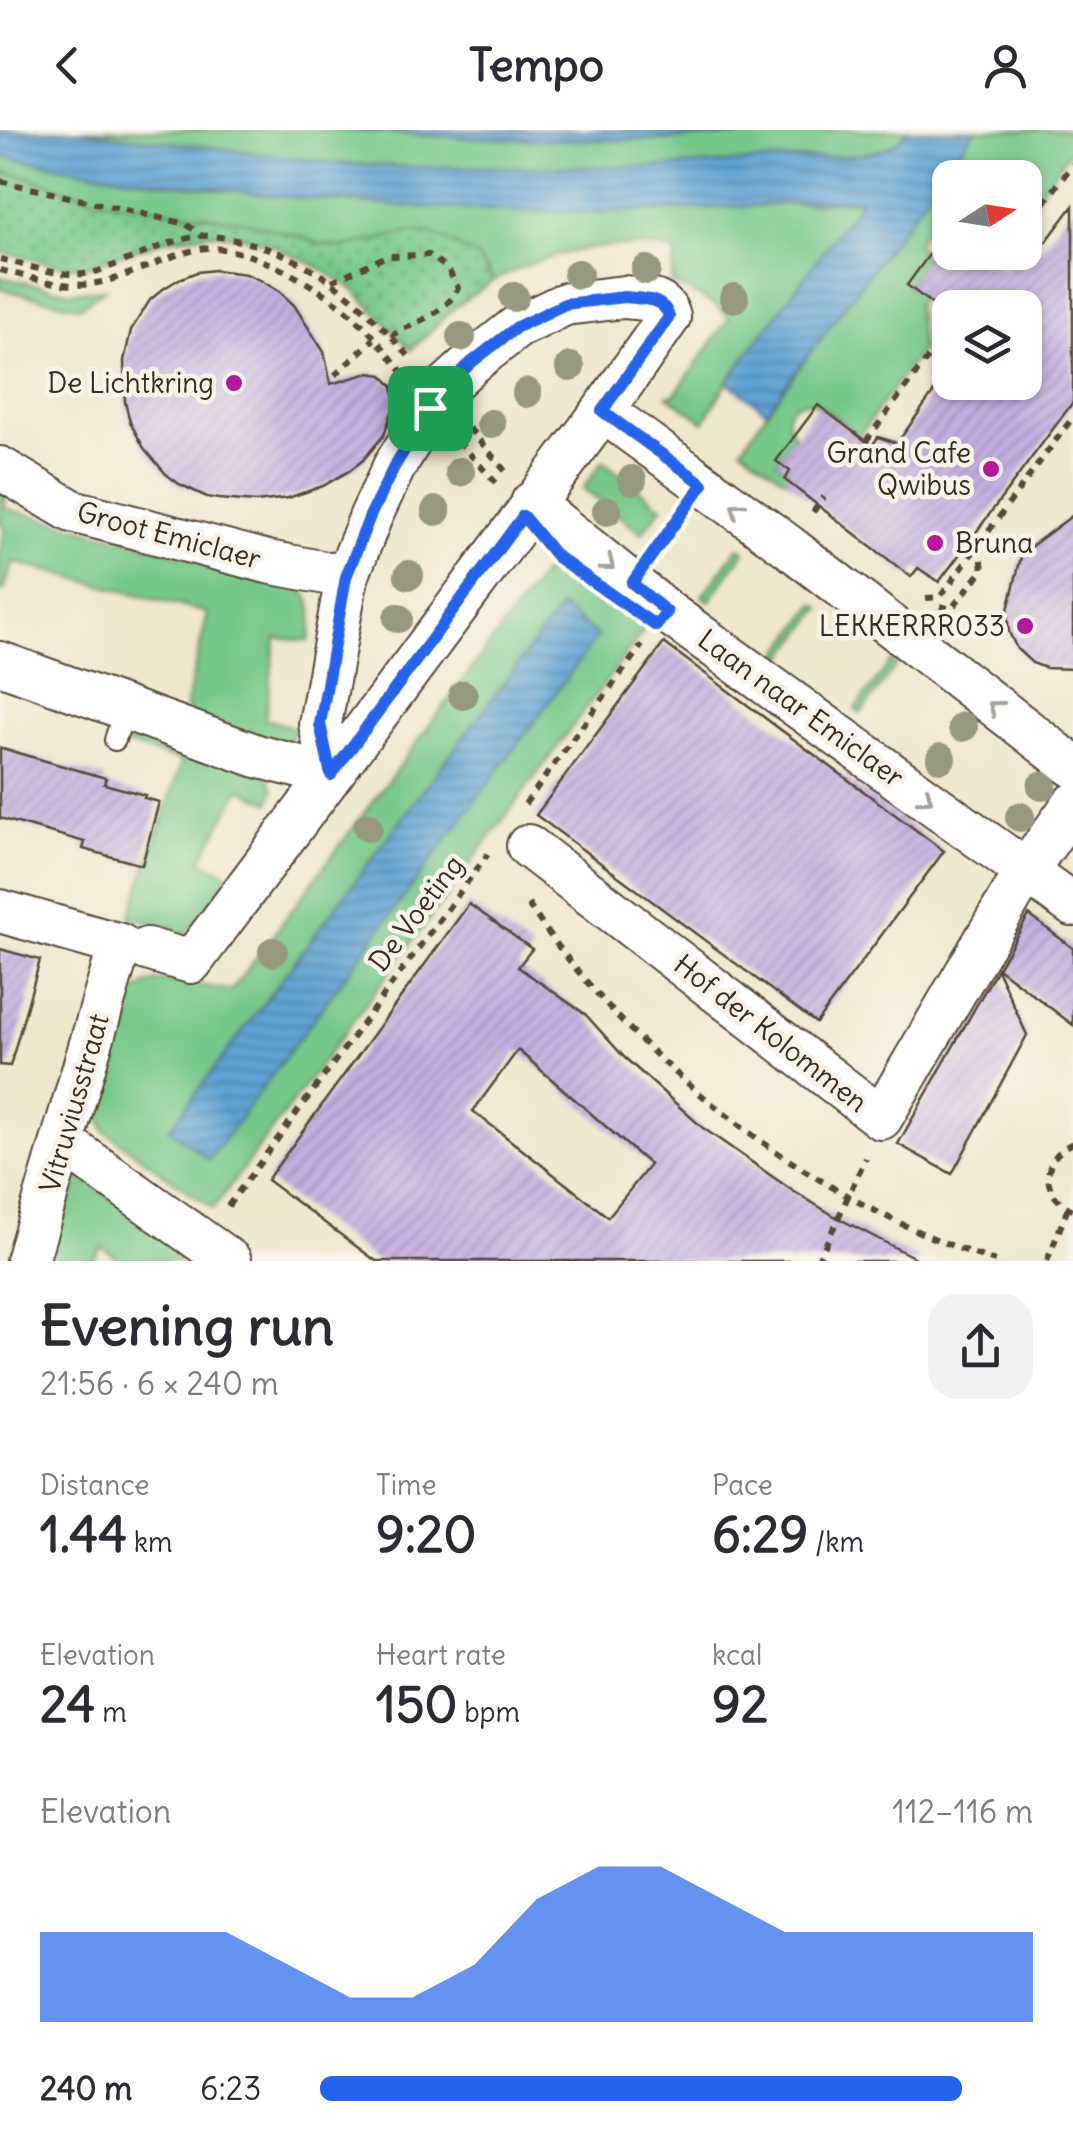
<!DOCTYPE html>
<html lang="en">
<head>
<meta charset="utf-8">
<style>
	body { margin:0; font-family:Delius,sans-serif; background:#f2f2f3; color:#2b2b33; height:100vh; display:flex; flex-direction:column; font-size:38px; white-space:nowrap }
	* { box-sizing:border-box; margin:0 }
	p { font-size:32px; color:#7c7c81 }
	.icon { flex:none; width:55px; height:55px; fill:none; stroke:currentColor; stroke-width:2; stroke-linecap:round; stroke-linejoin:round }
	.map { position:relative; height:1131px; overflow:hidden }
	.drawer { display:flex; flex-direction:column; background:#fff; flex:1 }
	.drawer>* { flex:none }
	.needle { width:65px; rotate:78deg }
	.controls { position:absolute; left:932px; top:30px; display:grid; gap:20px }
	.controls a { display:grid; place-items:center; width:110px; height:110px; border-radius:20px; background:#fff; box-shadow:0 2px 8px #0004; font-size:50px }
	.pin { position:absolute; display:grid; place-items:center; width:85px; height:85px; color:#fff; margin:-42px; border-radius:20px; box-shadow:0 5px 15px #0006 }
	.round { display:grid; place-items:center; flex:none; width:105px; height:105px; border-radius:30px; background:#f2f2f3 }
	.summary { display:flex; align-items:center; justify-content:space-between; height:170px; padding:0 40px }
	h1 { font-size:55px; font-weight:700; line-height:75px }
	.stats { display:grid; grid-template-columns:repeat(3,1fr); gap:15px; height:170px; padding:10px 40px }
	.stats div { display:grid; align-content:center }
	.stats b { font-size:50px; font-weight:700 }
	.stats small { font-size:28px; font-weight:400 }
	.stats p { font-size:28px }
	.chart { height:280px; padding:20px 40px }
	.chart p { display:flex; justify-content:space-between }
	.chart svg { width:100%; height:180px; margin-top:10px; fill:#2563eb; opacity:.7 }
	ul { padding:0 40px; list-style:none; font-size:32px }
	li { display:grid; grid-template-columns:160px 120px 1fr; align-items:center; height:75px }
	li i { height:25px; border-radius:12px; background:#2563eb }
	header { display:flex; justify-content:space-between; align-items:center; height:130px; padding:0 40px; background:#fff; font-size:45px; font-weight:700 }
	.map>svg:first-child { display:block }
	.green { fill:#76c88a; stroke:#587954; stroke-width:2.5 }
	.park { fill:url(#park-dots); stroke:#587954; stroke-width:2.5 }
	.water { fill:url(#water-rules); stroke:#4d6679; stroke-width:2.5 }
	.building { fill:url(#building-hatch); fill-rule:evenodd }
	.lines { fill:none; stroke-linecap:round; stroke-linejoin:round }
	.service-casing { stroke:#564638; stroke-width:24 }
	.minor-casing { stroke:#564638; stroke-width:46 }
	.path { stroke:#564638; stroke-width:6; stroke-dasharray:8 8; stroke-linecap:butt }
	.service { stroke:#fff; stroke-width:20 }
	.minor { stroke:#fff; stroke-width:42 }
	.tree { fill:#96997f }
	.oneway { stroke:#a79f9a }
	.route-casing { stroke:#fff; stroke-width:20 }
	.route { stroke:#2563eb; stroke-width:12 }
	.poi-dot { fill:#b5179e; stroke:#f7f3e8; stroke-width:4 }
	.labels { text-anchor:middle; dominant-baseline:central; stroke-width:9; stroke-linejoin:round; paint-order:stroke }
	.poi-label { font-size:28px; fill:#3b2a1e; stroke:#f7f3e8; text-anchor:end }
	.street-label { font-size:28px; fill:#3b2a1e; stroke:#f7f3e8 }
</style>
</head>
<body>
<header><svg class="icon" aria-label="back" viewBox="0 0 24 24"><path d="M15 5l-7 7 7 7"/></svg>Tempo<svg class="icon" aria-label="person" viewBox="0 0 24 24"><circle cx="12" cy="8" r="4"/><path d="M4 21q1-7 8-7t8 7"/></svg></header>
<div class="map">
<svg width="1073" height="1131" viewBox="0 0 1073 1131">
	<defs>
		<pattern id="park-dots" width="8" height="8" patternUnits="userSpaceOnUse" patternTransform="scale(2.5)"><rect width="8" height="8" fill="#76c88a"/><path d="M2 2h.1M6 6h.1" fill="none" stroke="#62a370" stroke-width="1.8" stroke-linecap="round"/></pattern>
		<pattern id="water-rules" width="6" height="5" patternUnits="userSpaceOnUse" patternTransform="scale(2.5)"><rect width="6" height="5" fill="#5fa3d4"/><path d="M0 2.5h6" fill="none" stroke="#5085ab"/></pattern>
		<pattern id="building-hatch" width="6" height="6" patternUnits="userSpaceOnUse" patternTransform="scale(2.5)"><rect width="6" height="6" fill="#c5aee1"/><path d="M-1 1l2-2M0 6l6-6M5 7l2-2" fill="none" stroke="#a18eb6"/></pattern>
	</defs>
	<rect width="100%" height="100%" fill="#f7f3e8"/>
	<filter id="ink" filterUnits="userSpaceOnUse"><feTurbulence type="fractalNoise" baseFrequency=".01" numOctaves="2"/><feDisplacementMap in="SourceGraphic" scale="20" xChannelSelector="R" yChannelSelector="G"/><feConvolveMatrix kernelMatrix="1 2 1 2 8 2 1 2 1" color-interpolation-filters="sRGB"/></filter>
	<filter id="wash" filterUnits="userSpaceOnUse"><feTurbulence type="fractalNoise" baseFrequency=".0048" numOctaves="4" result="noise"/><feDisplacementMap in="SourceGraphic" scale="40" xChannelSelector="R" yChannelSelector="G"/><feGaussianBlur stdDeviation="2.25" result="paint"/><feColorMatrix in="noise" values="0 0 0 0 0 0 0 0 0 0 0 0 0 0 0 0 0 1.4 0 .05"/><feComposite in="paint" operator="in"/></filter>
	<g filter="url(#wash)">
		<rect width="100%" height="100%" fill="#efe7ce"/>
		<path class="green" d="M76,0H348L425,6L611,10L677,9L822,0H907C896,21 869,23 847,26L668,37H411L333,33Z
			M975,0H1066L1073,5V17L1025,81V48H950V99L932,95L921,104L917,114L925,130L907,155L922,166L916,175L922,219L859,306C848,297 823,274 810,272C788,269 781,291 795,306L776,331L790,342L785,349L742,318L767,281Z
			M0,26L167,53L398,76L656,81L862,70L727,252L704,292L668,266L675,264L729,188C712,170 692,163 671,153L676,125L674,121C611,108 549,122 493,151L487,138L410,102L342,118L320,114L297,106L242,91L97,69L24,46L0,41Z
			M0,147L70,162L105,159L80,177L0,159Z
			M603,331L627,350L631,345L637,350L634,355L662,377L642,403L613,381L609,386L603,381L606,376L583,359Z
			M0,362L6,364L5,378L300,456C317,477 313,486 309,511L276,508L265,589L296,598L289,611L272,618L188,586L186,574L208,483L13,432L4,461H0V420L5,396L0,394Z
			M739,417L745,421L709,471L702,466Z
			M553,430L645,499L213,1079L105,1001L98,982L102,970L90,966L127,867C170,834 188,858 232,860Z
			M815,474L821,478L784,527L779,523Z
			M892,530L897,534L861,583L855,579Z
			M126,593L267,644L274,659L270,673L240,659L201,730L227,744V750L192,797L180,806H172L174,798L130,787L182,631L125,614L123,603Z
			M69,1039L202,1131H121L102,1117L91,1131H44Z"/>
		<path class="park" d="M0,41L24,46L97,69L242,91L297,106L320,114L342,118L410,102L433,104L478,127L493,151L454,178L411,220L354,160L314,135L272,115L240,106L209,103L165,110L88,136H64L0,122Z"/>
		<path class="water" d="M0,0H76L333,33L411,37H668L847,26C868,23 896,21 907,0H975L767,281L727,252L861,70C767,73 674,83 581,82C386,81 191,61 0,26Z
			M348,0H822C665,15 505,13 348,0Z
			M561,477L598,506L209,1030L169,999Z"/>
		<g id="blocks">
			<path class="building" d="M1073,76V272L939,452L918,438L911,447L785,350L790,341L776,331L818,275L872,316L878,307L897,313L941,252H1025V178H937L907,155L931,122H980L1003,140L1010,131L1027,137Z
				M215,140L246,144L260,150L280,162L294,175L324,222L331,254L369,243L382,245L393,256L395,273L384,305L363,330L349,341L323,356L288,368L256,372L219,369L207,367L179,354L166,344L144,318L130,292L125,272L124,231L131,200L150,170L163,159L179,149L197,142Z
				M1073,385V539L1046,538L1032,533L1017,519L1009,502L1007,484L1022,423Z
				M664,513L944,721L816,893L536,685Z
				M0,618L106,648L104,654L145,665L144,668L159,672L142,735L83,719L85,712L0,688Z
				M469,774L532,819L518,837L585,884L624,927L703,998L793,1061L836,1087L921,1131H376L267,1050ZM518,920L650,1035L608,1087L473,981Z
				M1029,785L1073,818V895L998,838Z
				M0,819L40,830L10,936L0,935Z
				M997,839L1027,905L952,1044L898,1014Z"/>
		</g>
	</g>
	<g filter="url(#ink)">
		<use href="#blocks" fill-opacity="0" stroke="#564638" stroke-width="2.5"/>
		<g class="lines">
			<g class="service-casing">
				<path id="service" d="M115,610L125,578"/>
			</g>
			<g class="minor-casing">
				<path id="minor" d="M624,167C642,169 664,167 669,187L603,281L331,645L320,594L347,447L371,386L394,337L440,262L473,232L517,197L565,174Z
					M603,281L788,416L1073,636
					M0,338L72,381L268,432L347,447
					M532,373L667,482L1073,775
					M0,533L257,626L331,645L191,832L147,819
					M528,716L881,988L1026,741L1073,675
					M0,781L120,815L27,1131
					M62,1012L230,1131"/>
			</g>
			<path class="path" d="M0,51L186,94L202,106
				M1025,99L1073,34
				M0,129C26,135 56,146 83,144C91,144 99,141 106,138C137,128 167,110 201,106C213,105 227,108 239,111C313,125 366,176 413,231
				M998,135L1007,122
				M0,140C29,147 61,158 91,154C129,149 162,126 200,119C242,111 321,157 352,185C371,201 387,223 403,243
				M332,151L387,126L429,125L448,139L458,158C448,181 418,192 395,203L392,207
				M335,245L374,209
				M469,298L506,342
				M458,311L496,353
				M866,311L950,198
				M813,382L824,367
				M655,420L680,386
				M926,468L940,467L1073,287
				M940,476L951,479L983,440L980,415
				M525,674L642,515
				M528,774C634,933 812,1072 995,1131
				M1073,1013C1040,1028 1040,1065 1073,1080
				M228,1076L488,724
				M817,1131C835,1098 849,1062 866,1028
				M1047,1131L1068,1078"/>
			<use href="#service" class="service"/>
			<use href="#minor" class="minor"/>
		</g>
		<g class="tree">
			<circle cx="646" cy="140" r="15"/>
			<circle cx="578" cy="144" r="15"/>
			<circle cx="514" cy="167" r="15"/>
			<circle cx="734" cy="168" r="15"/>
			<circle cx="461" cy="207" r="15"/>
			<circle cx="570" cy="237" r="15"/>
			<circle cx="527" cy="263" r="15"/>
			<circle cx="491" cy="294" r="15"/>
			<circle cx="460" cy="342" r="15"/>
			<circle cx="632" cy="350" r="15"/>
			<circle cx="436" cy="381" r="15"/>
			<circle cx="607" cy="381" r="15"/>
			<circle cx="409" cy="445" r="15"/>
			<circle cx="398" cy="488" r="15"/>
			<circle cx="463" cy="565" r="15"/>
			<circle cx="963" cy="597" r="15"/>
			<circle cx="941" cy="628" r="15"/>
			<circle cx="1042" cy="656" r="15"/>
			<circle cx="1020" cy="687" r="15"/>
			<circle cx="368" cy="697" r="15"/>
			<circle cx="273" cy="822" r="15"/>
		</g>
		<defs><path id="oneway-chevron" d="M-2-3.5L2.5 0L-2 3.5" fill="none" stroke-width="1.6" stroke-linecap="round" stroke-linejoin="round" transform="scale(2.5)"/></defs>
		<g class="oneway">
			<use href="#oneway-chevron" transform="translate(737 379) rotate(-144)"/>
			<use href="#oneway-chevron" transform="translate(608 434) rotate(39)"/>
			<use href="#oneway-chevron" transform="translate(995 577) rotate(-143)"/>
			<use href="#oneway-chevron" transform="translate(926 668) rotate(36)"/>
		</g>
	</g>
	<g class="lines" filter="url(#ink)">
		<g class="route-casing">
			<path id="route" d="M624,167C642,169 664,167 669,187L602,281L703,354L632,453L667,482L656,496L556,426L523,386L331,645L320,594L346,447L370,386L394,337L440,262L472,232L517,197L565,174Z"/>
		</g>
		<use href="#route" class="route"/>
	</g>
	<g class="poi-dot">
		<circle cx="234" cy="253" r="10"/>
		<circle cx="991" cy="339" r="10"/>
		<circle cx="935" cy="413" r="10"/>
		<circle cx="1025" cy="496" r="10"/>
	</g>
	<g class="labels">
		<g class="poi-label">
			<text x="214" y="253">De Lichtkring</text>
			<text x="971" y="323">Grand Cafe<tspan x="971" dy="32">Qwibus</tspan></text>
			<text x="955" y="413" text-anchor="start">Bruna</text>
			<text x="1005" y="496">LEKKERRR033</text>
		</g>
		<g class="street-label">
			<text transform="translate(169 405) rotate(15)">Groot Emiclaer</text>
			<text transform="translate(801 578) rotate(36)">Laan naar Emiclaer</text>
			<text transform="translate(416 783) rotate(-53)">De Voeting</text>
			<text transform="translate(771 903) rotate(38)">Hof der Kolommen</text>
			<text transform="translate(74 973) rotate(-74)">Vitruviusstraat</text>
		</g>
	</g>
</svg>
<div class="controls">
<a><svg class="needle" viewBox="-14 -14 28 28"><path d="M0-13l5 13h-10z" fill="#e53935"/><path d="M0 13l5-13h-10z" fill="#7c7c81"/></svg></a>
<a><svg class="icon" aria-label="layers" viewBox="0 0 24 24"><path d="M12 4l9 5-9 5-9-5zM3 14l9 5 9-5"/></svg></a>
</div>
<div class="pin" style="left:430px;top:278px;background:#1e9e55"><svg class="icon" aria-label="arrive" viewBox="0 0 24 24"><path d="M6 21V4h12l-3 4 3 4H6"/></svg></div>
</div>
<section class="drawer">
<div class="summary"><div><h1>Evening run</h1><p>21:56 · 6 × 240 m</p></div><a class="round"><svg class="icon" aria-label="share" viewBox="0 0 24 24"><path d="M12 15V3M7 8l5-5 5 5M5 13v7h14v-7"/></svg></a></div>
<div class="stats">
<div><p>Distance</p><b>1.44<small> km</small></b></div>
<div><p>Time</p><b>9:20</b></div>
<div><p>Pace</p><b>6:29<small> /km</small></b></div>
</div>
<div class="stats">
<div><p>Elevation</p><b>24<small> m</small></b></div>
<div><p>Heart rate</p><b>150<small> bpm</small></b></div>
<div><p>kcal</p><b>92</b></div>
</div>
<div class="chart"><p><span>Elevation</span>112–116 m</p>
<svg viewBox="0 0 160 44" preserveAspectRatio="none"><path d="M0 44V22L10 22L20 22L30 22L40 30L50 38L60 38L70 30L80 14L90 6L100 6L110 14L120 22L130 22L140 22L150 22L160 22V44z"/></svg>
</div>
<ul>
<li><b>240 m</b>6:23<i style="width:90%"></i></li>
</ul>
</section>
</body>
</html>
